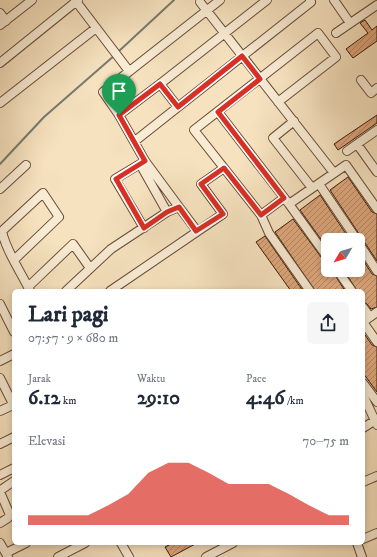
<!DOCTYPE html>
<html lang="id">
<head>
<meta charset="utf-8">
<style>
	body { margin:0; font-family:"IM FELL DW Pica",serif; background:#f6f6f7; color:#1f2937; height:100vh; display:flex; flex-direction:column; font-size:15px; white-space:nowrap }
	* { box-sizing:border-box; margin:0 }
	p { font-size:13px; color:#747a83 }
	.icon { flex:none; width:22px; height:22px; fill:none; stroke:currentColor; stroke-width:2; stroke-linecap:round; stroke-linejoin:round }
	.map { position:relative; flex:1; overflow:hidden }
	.details { position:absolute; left:12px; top:289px; width:353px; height:256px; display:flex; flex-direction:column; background:#fff; border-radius:6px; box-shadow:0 2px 6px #0003 }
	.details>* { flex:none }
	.needle { width:26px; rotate:232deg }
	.tools { position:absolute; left:321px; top:233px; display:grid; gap:8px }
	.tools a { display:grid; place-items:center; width:44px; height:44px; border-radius:6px; background:#fff; box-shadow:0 2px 6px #0003; font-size:20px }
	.pin { position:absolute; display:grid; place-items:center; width:34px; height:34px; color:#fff; margin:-41px -17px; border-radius:50% 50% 50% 0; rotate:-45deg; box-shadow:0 0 4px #0007 }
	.pin .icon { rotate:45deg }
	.round { display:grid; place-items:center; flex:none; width:42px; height:42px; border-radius:6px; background:#f6f6f7 }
	.headline { display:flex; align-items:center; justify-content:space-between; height:68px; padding:0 16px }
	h1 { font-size:22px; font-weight:700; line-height:30px }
	.metrics { display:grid; grid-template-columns:repeat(3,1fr); gap:6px; height:68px; padding:4px 16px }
	.metrics div { display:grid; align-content:center }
	.metrics b { font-size:20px; font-weight:700 }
	.metrics small { font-size:11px; font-weight:400 }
	.metrics p { font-size:11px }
	.chart { height:112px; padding:8px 16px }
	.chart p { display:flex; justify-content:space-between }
	.chart svg { width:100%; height:72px; margin-top:4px; fill:#d93025; opacity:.7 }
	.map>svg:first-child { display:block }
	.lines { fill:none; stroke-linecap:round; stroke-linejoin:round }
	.stream { stroke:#757b6f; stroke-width:2 }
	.building { fill:url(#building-hatch); stroke:#391909 }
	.minor-casing { stroke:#684b36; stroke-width:10 }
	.minor { stroke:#f9ecd5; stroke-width:8 }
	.route-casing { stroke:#fff; stroke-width:8 }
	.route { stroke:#d93025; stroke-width:5 }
</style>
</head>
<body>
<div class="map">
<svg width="377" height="557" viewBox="0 0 377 557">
	<defs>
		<pattern id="building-hatch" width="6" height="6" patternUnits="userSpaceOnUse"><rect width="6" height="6" fill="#dfa77c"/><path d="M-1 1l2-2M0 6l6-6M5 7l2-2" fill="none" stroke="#b68764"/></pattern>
	</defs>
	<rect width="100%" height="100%" fill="#f6e2bf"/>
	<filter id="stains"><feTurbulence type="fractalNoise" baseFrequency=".005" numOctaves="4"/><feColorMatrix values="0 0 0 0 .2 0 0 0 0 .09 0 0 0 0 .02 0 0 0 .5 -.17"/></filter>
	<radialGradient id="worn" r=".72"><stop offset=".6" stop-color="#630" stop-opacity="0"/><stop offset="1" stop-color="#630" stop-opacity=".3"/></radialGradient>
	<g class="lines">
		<path class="stream" d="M118,52L174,0
			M0,164L44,117L115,55"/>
	</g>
	<path class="building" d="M365,20L372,30L377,26V41L353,58L346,49L368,33L360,23Z
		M377,115V123L338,150L334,144Z
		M348,177L372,212L377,214V261L330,190Z
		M320,195L350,240H328V249L300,210Z
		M293,219L324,261L328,263V270H332L345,291H315L275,232Z
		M265,236L303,291H291L256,242Z
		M358,252L372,274L377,276V307L371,309L367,304L363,302V291H357L344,270H358Z
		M363,332L372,345L377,347V392L363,373Z
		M173,543H197L171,557L165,547Z"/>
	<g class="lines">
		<g class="minor-casing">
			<path id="minor" d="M75,0L129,71
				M334,0L350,23
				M200,2L334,173
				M0,13L6,21
				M0,25L32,0
				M336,33L377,5
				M0,63L78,0
				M361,80L371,93L377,88
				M278,102L336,57L318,33L194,130L261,215L269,233L310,291
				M0,103L96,28
				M178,107L160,84L267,0
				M218,112L289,204L346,165L377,209
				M119,115L160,84
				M294,121L273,138L312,188
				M135,141L311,2L310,0
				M357,144L377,172
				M347,151L377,130
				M145,161L119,115L103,92L220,0
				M142,163L145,161L179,207
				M319,184L357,240
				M0,189L26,165
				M289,204L328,258
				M261,215L284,198
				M144,228L115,179L140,164L167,212
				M358,242L377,271
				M14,260L59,217L43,193L2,231C5,249 22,274 30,291
				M337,270L352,291
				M28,287L73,244L90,268
				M66,291L111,249L167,212L179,207L197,231
				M110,291L223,214L201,184L224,168
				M0,304L14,332
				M363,307L370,317
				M363,322L377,342
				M363,322L377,312
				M0,361L14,354
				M0,378L14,406
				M363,383L377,402
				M363,395L377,425
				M0,411L13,405
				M363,428L377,419
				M0,444L14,437
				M0,475L14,468
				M363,482L377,476
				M0,523L8,518L10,515L0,492L1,490L14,481
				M363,539L377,533
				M0,543L8,557
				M121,543L129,557
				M357,543L362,557
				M6,553L26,543
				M58,557L85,543
				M206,557L233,543"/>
		</g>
		<use href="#minor" class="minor"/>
	</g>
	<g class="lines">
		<g class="route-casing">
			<path id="route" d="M242,56L260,79L218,112L284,198L261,215L224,168L201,184L223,214L196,231L179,207L167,212L144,228L116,179L145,161L119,115L160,84L178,107Z"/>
		</g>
		<use href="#route" class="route"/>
	</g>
	<rect width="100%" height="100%" filter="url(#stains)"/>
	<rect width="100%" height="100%" fill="url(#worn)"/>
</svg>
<div class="tools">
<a><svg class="needle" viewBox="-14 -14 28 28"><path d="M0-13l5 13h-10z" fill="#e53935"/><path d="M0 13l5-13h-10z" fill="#747a83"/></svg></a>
</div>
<div class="pin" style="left:119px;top:115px;background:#1e9e55"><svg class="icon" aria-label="arrive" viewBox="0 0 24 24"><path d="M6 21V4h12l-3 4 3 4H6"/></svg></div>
<section class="details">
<div class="headline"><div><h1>Lari pagi</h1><p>07:57 · 9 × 680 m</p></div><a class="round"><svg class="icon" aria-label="share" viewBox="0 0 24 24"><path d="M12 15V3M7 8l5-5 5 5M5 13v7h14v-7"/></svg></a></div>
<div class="metrics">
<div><p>Jarak</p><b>6.12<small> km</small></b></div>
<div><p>Waktu</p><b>29:10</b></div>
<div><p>Pace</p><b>4:46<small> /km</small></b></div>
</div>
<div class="chart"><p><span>Elevasi</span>70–75 m</p>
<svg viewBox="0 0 160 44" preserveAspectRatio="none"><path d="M0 44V38L10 38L20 38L30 38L40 32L50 25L60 12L70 6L80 6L90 12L100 19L110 19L120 19L130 25L140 32L150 38L160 38V44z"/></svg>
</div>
</section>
</div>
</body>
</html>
